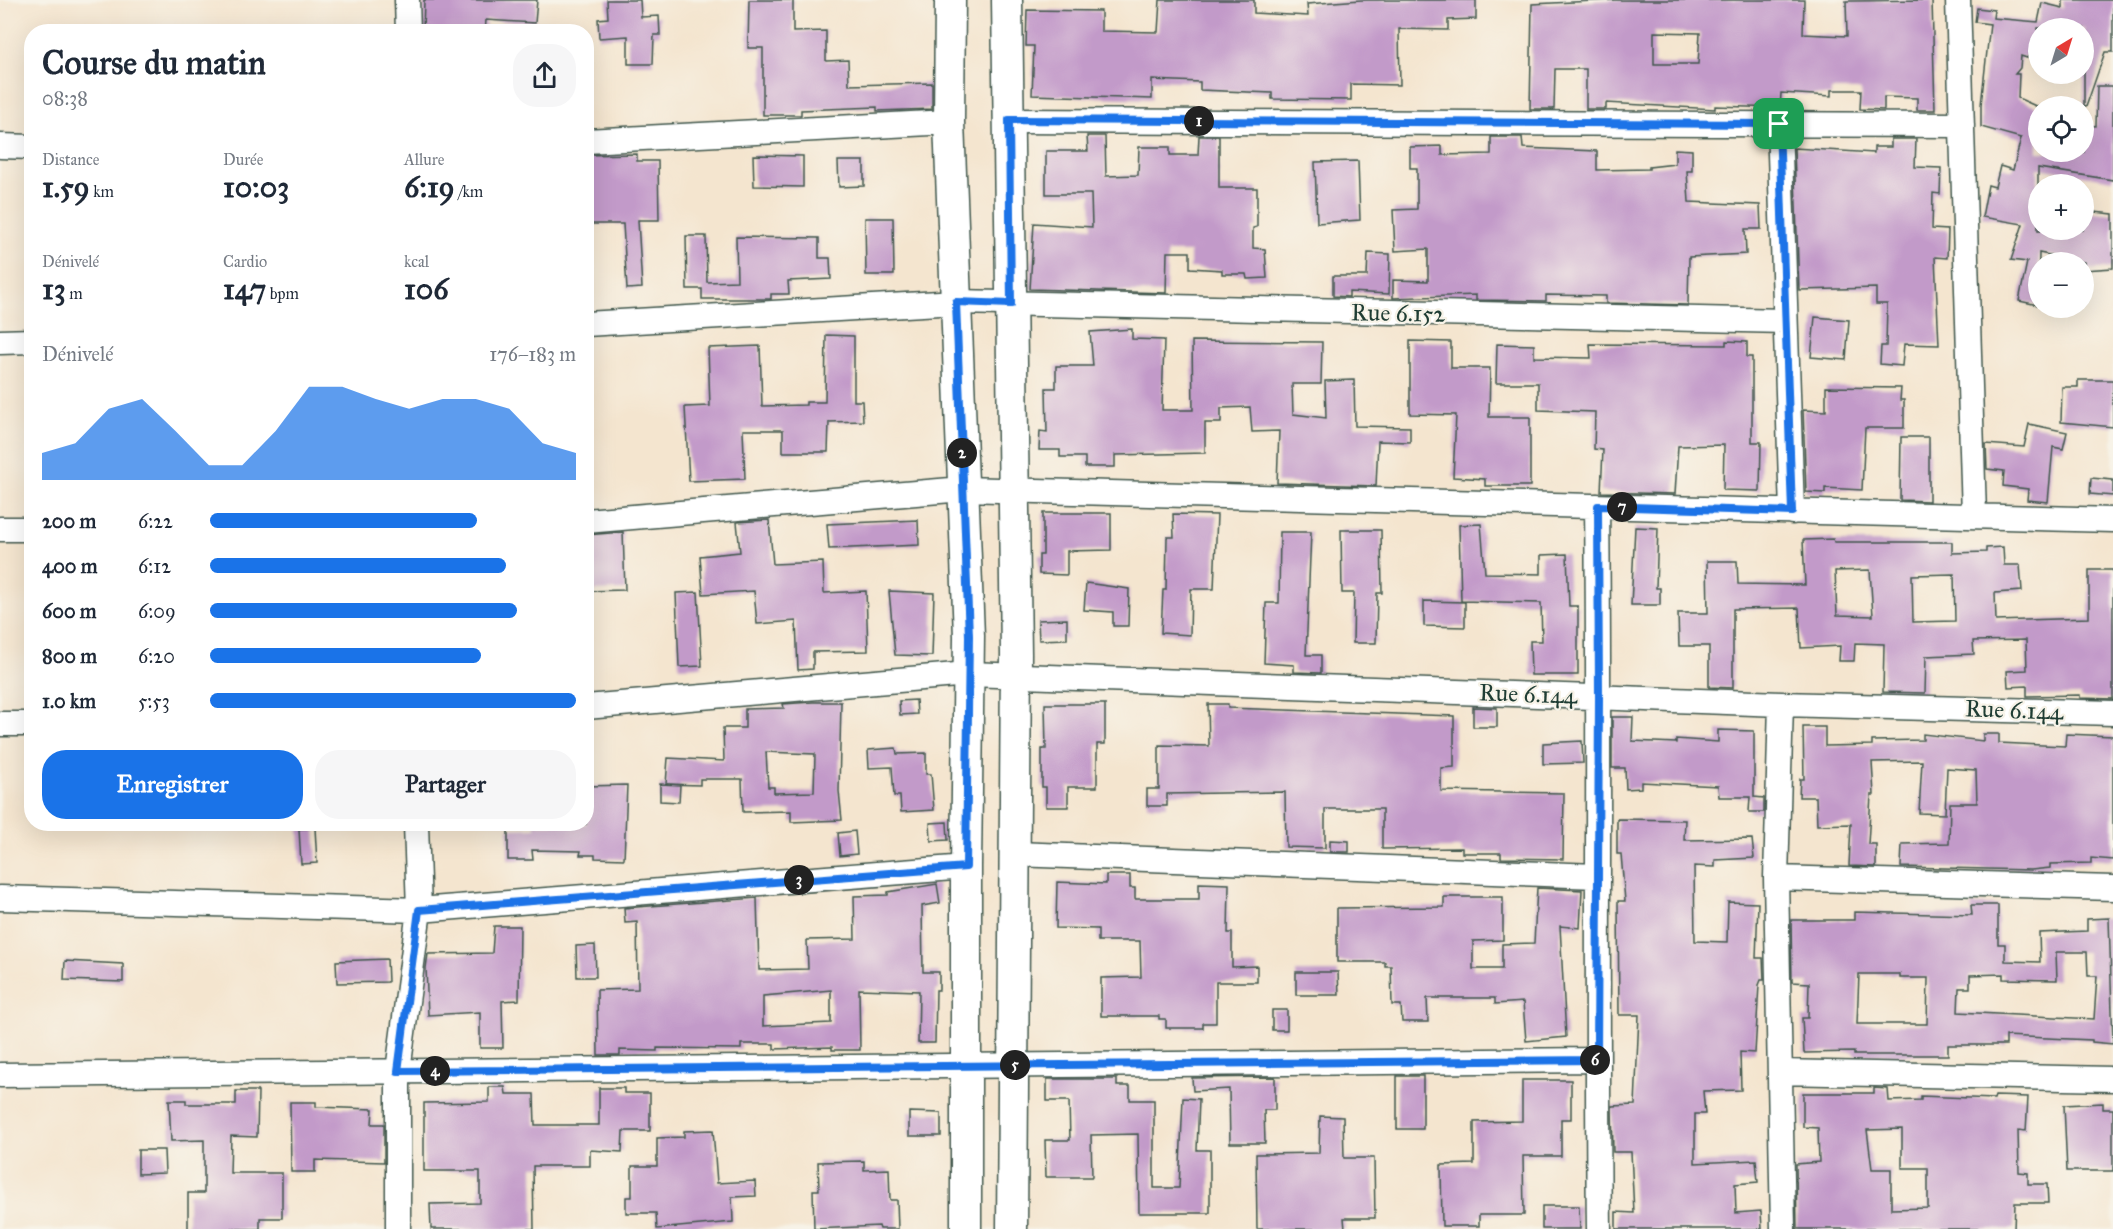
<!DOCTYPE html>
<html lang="fr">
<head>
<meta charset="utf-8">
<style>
	body { margin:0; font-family:"IM FELL Great Primer",serif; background:#f6f6f7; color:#1f2937; height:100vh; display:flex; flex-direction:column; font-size:22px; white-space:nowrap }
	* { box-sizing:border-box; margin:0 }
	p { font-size:20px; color:#747a83 }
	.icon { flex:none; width:33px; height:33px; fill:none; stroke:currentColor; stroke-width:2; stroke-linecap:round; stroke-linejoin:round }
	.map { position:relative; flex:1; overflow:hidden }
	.side { position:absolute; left:24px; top:24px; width:570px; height:807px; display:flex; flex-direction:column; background:#fff; border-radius:24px; box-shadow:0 6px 24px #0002 }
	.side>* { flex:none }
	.needle { width:39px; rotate:38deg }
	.controls { position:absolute; left:2028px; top:18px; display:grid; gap:12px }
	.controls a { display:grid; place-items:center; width:66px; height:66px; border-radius:50%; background:#fff; box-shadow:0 6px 24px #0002; font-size:30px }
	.pin { position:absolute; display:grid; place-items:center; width:51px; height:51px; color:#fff; margin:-26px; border-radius:12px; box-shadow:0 3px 9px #0006 }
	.km { position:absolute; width:30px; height:30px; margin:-15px; border-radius:50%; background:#222; color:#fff; font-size:16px; line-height:30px; text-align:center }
	.round { display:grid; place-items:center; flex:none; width:63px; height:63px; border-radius:24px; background:#f6f6f7 }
	.overview { display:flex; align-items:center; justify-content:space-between; height:102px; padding:0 18px }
	h1 { font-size:33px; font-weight:700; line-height:45px }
	.metrics { display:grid; grid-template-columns:repeat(3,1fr); gap:9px; height:102px; padding:6px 18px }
	.metrics div { display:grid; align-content:center }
	.metrics b { font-size:30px; font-weight:700 }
	.metrics small { font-size:16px; font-weight:400 }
	.metrics p { font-size:16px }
	.chart { height:168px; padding:12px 18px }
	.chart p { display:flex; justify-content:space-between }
	.chart svg { width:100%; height:108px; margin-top:6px; fill:#1a73e8; opacity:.7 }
	.primary-button { display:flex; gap:12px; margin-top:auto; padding:12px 18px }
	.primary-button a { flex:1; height:69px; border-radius:24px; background:#1a73e8; color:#fff; font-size:24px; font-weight:700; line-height:69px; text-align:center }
	.primary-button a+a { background:#f6f6f7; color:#1f2937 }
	ul { padding:0 18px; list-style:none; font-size:20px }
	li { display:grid; grid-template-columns:96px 72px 1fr; align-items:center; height:45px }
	li i { height:15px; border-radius:8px; background:#1a73e8 }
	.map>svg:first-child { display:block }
	.building { fill:#c29ac9; fill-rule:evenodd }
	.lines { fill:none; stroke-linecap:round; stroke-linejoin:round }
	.minor-casing { stroke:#3f564b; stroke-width:27 }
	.major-casing { stroke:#3f564b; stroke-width:33 }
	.minor { stroke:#fff; stroke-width:24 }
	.major { stroke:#fff; stroke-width:30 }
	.route-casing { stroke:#fff; stroke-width:12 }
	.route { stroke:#1a73e8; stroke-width:8 }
	.labels { text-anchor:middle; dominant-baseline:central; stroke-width:4.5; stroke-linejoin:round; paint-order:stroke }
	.street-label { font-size:24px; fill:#1f3d34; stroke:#f7f3e8 }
</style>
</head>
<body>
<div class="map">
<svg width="2113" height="1229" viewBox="0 0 2113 1229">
	<rect width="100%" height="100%" fill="#f7f3e8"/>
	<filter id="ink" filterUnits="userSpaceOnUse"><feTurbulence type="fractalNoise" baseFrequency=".0167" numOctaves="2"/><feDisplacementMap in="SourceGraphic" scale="12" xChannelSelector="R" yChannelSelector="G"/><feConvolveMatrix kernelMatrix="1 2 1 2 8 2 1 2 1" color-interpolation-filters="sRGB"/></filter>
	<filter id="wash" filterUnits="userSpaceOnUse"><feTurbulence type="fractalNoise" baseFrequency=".008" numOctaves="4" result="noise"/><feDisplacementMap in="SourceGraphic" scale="24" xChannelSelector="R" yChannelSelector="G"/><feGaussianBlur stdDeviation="1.35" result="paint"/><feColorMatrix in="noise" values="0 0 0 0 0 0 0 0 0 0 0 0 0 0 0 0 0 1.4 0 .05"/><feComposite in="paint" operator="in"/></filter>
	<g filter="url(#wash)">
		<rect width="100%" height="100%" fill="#f4e5cf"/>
		<g id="blocks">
			<path class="building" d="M424,0H537L535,23L486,20L485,32H423Z
				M607,0H640L641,17L659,16L660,35H654L653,64H628V36L599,38L598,19L608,18Z
				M749,0H793V32L826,31V61L848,60L849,85L932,83V109L877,111V107L801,110V115H763V48H748Z
				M1160,0H1254V13L1308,16L1307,4L1361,0H1476V19L1448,20V30L1399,29L1400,85L1351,84V100L1272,99V93L1200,90V82L1152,80V99L1032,95L1034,46H1026L1027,10L1101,11V31L1158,32Z
				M1615,0H1804L1803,34L1847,36L1846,1L1932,0L1935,110H1917V98L1884,97V110L1860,109L1861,90H1831V96L1781,93L1780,108L1715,106V109L1606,103V109H1586V69H1555L1554,109H1530L1532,4ZM1654,32L1700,33L1698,64H1654Z
				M2063,0H2113V52H2105L2086,107L2084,106V28H2038V44L2027,58L2021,56L2020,68L2015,74H2019L2018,98L2038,107V152H2084V125L2096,126L2097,86H2113V180L2038,168V230H2083L2085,211L2113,214V268L2084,270V262L2039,253L2038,305L2019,301L2027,262L2011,260L2023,224L1982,217L1988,185L1995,187L2000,166L2013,170L2021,138L1981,127V105L1990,24L1975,22L1977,8L1994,10L1993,18L2038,22L2042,3L2063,8Z
				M1087,136H1105L1106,176L1138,175L1139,147H1170V155H1198L1199,136H1219V188H1257V227L1253,228V248L1265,249L1267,278L1247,279L1246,274H1222V270L1190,268V252H1167L1166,293L1030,289L1034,223L1092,227L1091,194H1046V151H1088Z
				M1491,137H1522L1523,148L1597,151V170L1649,169V167L1675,164V149L1692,150V171H1687L1689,202L1760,205L1761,229H1745L1746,254L1689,257L1688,305L1606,303V296L1546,295V301L1476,300V295L1393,298V280L1428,281V249L1395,251L1393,210L1417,209V168H1410V147L1442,146V155L1491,154Z
				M1891,139H1916L1915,167L1941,168L1940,194L1933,193L1932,229L1948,230L1947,258L1935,257L1939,345L1904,344L1902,366L1880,364L1881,346H1886L1887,304H1876V288L1799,290L1794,148L1874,153V147H1891Z
				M637,154V161H658L659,220H638L642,288L627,289L623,224H586V155Z
				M753,155L803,156V187L754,186Z
				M838,161H864V186L839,187Z
				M1358,161L1360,220L1317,223L1315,162Z
				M865,218H893L894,275H866Z
				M686,236H706L707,282L737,281L736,237L819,238V258H830L831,279L788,281L789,294H771V299H702V289H687Z
				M1368,253L1390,254L1389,294L1349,292V297L1333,296V276H1367Z
				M1815,317L1849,320L1846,360L1811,357Z
				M1132,329V339L1164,340L1162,410H1193L1192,341L1322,342L1321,384H1292L1293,414L1326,418L1325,381L1354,380L1355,426L1410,427V442L1378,441L1376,486L1277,483L1279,431L1252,432L1250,407L1221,408V423H1205V453L1115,455V467H1085V457H1060V450H1039L1040,431L1047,432L1046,388H1056V366H1093L1090,332Z
				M826,335L854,336V401H862L863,421L829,422L828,452H783V430H743L745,479L689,481L685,407L710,406L708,348L760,346L762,406L806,405V402H825Z
				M1410,341L1451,342V368H1490L1489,417H1530V486H1485V479L1453,477L1456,415L1410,414Z
				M1726,341L1747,342V357H1752V442H1761L1760,491L1723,490L1724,445L1678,446L1675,494L1601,492L1603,450L1594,449L1595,412L1538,410V383H1496L1497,344L1534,345V357L1591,358L1590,344L1726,345Z
				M2078,380H2113V427L2061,422L2062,387H2078Z
				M1826,387L1901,388L1900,400H1904V428H1865L1862,490L1825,488V493L1806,492L1803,410L1826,411Z
				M2029,424L2067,432L2063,449L2053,447L2048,502L2027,500L2028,489L2003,486L2004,471L1987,469L1986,444L2024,447Z
				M1901,437H1929V501L1900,500Z
				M2091,478L2113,480V496L2090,494Z
				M1043,513H1111V550L1067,551V575L1039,574V555H1043Z
				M1173,514L1217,515L1214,589H1191L1190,635L1161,633L1163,590H1166L1167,537H1174Z
				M769,520L773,564L823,562L824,593L866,591L868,651L813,652V669L798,670L796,621L757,624L754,591L703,594L700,556L740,552L737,522Z
				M918,520L919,545L829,549L827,524Z
				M1481,524L1485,573L1541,574V555L1567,554L1569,606H1578V675H1531L1530,641H1542L1541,603L1461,601L1459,525Z
				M1635,527L1658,528L1656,588H1660V605H1631Z
				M1341,530H1381L1382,593H1377L1376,643H1353L1354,593H1342Z
				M623,532L625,590L586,591V535Z
				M1280,532H1311L1306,655H1321V673L1294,672V665L1264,663L1266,603H1279Z
				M1833,539L1834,542H1952V553L1986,552V548L2003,547L2004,565H2020L2022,591L1995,593L1996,621L2089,618V570H2113V699L2080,698V695L2027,696V686L2008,687L2007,671L2027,670L2026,640L1973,641L1974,654L1926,656L1925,693L1883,692L1884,644L1855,643L1854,661H1839L1840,646L1801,648L1799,608L1733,609V688L1709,687V646H1679L1678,613H1708L1707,561H1737L1738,584L1805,585L1803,540ZM1870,570L1873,616L1837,615L1835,571ZM1954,574L1955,621L1913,622L1912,575Z
				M1086,583L1129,589L1128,626H1113V612L1084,610Z
				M889,591L934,593L932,656L895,655Z
				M698,592L702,666L679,667L676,593Z
				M1424,601L1465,602V627L1424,626Z
				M1067,619V639L1039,640L1038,620Z
				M916,700L917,714L900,715L899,701Z
				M813,702H841L839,791L842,820L791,822V811L743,812L742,779H700V785L666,784L668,758L724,761L723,728H745V709L784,708L783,704ZM766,752L815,754L814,792L774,793V787H768Z
				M1045,704H1105V744H1097V787H1068V807H1046V787H1042V749H1046Z
				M1208,704H1228V708L1454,716V767L1441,768V791L1564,793L1563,859L1501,858V853H1462V848L1382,849V809H1325V848L1286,847L1285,792L1167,794V806H1147V789H1159V745L1209,746Z
				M1473,707L1497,708V727H1473Z
				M1612,717H1633L1632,741L1676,743V739L1718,742V730L1754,731V797L1764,798V812H1749L1750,797H1719L1718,786L1641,782V788L1626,789L1625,768H1612Z
				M1803,727H1825V746L1872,745V741L1923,740V734L1983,741V734H1999V743L2065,746L2066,734L2113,736V860L2091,858V863L2050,864V868L2031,870L1901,867L1902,844L1949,843L1950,803H1977L1976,770L1947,768L1945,814L1919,813L1922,761L1872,762L1874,795H1871L1868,844H1876V867L1849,866L1851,824L1817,825L1816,797H1799L1800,779H1804Z
				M1582,741L1583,763L1543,764V743Z
				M896,748L897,754L926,753V774H931L934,810L901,812L900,796H894L892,767L869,768L868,750Z
				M660,784L680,785L679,802L660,801Z
				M627,785L624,859L595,858V855H580L581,851L532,850L533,860H508V829L535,828V824H586V786Z
				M1617,819L1685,820L1684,840L1752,839L1754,858L1715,860V867L1694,866L1695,941L1727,942L1728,902L1758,903L1756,958H1763L1764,980H1761L1759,985L1755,1053L1740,1052L1741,1090L1703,1091L1705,1114H1695V1163L1756,1160L1758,1182L1735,1184L1736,1213L1761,1211L1762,1229H1616V1212L1634,1213L1631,1152H1613L1612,1106L1635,1105L1639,1015H1619L1618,901H1625L1621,854H1617Z
				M947,822L948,840L931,841L930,823Z
				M315,828L317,863L301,864L299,829Z
				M855,831L857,854L840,856L838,833Z
				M1330,840L1349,841V852H1330Z
				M1106,875H1130V888H1135V899H1199V883L1229,884L1228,933H1232V967L1257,966V982H1216V1023H1203V1028H1166V1019H1159V1016H1101V978L1141,977L1140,941H1098V929L1056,928L1057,882L1106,884Z
				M937,884L940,903L922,906L923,972H939V990H936L935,1043H918L919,991L859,989L860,1050H832V1047L774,1049V1044H741V1049L657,1048V1051L620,1050V1055H598L597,990L638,989L637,922L625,923L624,908L757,898L759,970L808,969L807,940L855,939L854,896L888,895V892ZM831,990V1023L763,1026V996Z
				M1537,888L1582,890L1580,928L1560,926L1566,1037L1526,1041L1523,1002L1495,1004V998H1427L1428,1022H1402L1401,1005H1392L1391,966H1385V962H1337V908L1444,907V897H1503V940L1473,941V969H1502V944L1534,943Z
				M1971,905H1998V944H2005V961L2040,962L2039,933L2087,931V919L2109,918L2113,1044L2092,1042V1040L2006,1036V1045H1948V1055H1854V1052L1804,1053L1802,1018H1808L1809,983L1792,982L1791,920H1854V912L1972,915ZM2056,952H2087L2088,976H2097L2094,1019L1958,1012L1959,988H1970V975L2003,974V979L2057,980ZM1859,974H1900V978H1928L1927,1024H1857Z
				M494,926H520L519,1000L502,1001L503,1048H480V1012L428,1015L426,968L428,954L492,953Z
				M595,945L596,977H577L576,946Z
				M387,959L388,982L337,983L336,961Z
				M65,961L123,964V982L64,980Z
				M1296,972H1338L1339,995H1296Z
				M1272,1010H1287V1030H1272Z
				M1397,1076H1423V1129H1397Z
				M1275,1077V1110H1264L1265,1143H1230L1229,1089L1193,1091L1192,1078Z
				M1047,1079H1117V1086H1130V1100H1154V1188H1179L1183,1098L1199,1099L1197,1150H1210V1213H1139L1138,1134L1091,1135L1092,1177H1046L1045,1140H1070L1069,1101H1047Z
				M1522,1080H1571V1119H1561V1156H1523L1524,1215H1479V1226H1442L1441,1165L1474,1164V1122L1522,1121Z
				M489,1087H505L506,1094H534L535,1125H599V1088H624V1093H650V1131H623L622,1152L590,1150V1166H533L534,1229H431L430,1204L480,1203V1171H424V1103L489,1102Z
				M1874,1088L1888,1089L1889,1101L1921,1100V1096L1994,1099L1995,1096L2028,1097L2026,1131L2018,1130L2019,1172L2028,1173V1184H2047L2048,1203H2015L2014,1229H1797L1796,1164L1819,1162L1818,1128L1803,1127V1093H1874ZM1902,1129V1168H1928V1208L1891,1209V1169H1872L1867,1130Z
				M236,1091H258L257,1137L231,1136L230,1173H282V1218H260V1229H188V1193H204V1140L171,1141L169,1100H186V1104H236Z
				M290,1102H316V1107L373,1109L372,1124H384V1162L315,1160V1172H291Z
				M2103,1103V1109H2113V1171H2067L2064,1105Z
				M909,1112L941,1113V1136H909Z
				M1320,1116L1343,1117L1344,1158H1374L1375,1218H1344L1345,1229H1257L1256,1154L1319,1153Z
				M713,1130L717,1183L755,1181L756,1196L732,1197L733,1222L657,1229L656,1213H626V1197H632V1166H657V1138L684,1137V1131Z
				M138,1150H164L165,1173L138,1174Z
				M864,1161V1170L889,1169L890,1200H897L898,1229H880L879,1226L814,1229L813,1190H819L818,1162Z
				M1542,1206H1579L1580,1229H1542Z"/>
		</g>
	</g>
	<g filter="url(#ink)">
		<use href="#blocks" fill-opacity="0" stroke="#3f564b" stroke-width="1.5"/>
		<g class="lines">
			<g class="minor-casing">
				<path id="minor" d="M407,0L408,32
					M1958,0L1974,515
					M1009,121L1962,125
					M1779,124L1792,512
					M586,141L949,122
					M0,146L32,147
					M586,324L956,302L1785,321
					M0,342L32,341
					M1597,506C1600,747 1596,988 1599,1229
					M586,521L963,489L2113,520
					M0,529H32
					M1781,704L1776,878L1783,1229
					M586,707L968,674L1781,704L2113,713
					M0,724H32
					M1015,854L1597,876
					M1776,878L2113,888
					M0,898L419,910L966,867
					M1780,1072L2113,1079
					M0,1075L1597,1060
					M398,1229V1071L419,910L416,824"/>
			</g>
			<g class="major-casing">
				<path id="major" d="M950,0L949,122L969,636L966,867V1229
					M1007,0L1016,654L1012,1229"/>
			</g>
			<use href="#minor" class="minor"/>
			<use href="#major" class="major"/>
		</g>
	</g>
	<g class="lines" filter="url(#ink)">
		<g class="route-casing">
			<path id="route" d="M1009,120L1779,124L1792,512L1598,506L1599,697L1597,1060L398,1071L419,910L966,867L969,636L956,302L1011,304Z"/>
		</g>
		<use href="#route" class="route"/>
	</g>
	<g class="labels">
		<g class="street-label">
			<text transform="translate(1398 313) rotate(1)">Rue 6.152</text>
			<text transform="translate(1528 694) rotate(2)">Rue 6.144</text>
			<text transform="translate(2014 710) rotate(2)">Rue 6.144</text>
		</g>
	</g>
</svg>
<div class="controls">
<a><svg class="needle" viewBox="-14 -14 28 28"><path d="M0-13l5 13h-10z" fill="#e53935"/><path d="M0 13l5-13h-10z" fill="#747a83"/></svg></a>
<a><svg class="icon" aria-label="locate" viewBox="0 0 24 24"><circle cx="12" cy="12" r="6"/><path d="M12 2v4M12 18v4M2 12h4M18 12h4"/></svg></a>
<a>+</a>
<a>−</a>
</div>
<div class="pin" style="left:1779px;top:124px;background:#1e9e55"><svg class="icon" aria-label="arrive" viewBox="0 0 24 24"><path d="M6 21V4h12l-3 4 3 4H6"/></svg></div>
<b class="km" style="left:1199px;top:121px">1</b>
<b class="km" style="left:962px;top:453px">2</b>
<b class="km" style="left:799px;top:880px">3</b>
<b class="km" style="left:435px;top:1071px">4</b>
<b class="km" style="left:1015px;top:1065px">5</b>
<b class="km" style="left:1595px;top:1060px">6</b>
<b class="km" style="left:1622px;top:507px">7</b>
<section class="side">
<div class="overview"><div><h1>Course du matin</h1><p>08:38</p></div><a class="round"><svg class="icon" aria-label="share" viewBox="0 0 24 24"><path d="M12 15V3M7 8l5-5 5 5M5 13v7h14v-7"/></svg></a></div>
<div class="metrics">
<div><p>Distance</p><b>1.59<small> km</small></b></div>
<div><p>Durée</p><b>10:03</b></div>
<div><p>Allure</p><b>6:19<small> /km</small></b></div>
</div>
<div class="metrics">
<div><p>Dénivelé</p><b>13<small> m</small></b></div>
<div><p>Cardio</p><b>147<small> bpm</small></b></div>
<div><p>kcal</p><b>106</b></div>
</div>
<div class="chart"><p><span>Dénivelé</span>176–183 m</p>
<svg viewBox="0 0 160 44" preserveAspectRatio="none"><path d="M0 44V33L10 29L20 15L30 11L40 24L50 38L60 38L70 24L80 6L90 6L100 11L110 15L120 11L130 11L140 15L150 29L160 33V44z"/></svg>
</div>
<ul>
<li><b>200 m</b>6:22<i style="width:73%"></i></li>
<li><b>400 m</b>6:12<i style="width:81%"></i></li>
<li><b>600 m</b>6:09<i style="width:84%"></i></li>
<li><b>800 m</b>6:20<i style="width:74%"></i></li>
<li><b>1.0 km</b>5:53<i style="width:100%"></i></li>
</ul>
<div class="primary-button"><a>Enregistrer</a><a>Partager</a></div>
</section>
</div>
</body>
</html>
